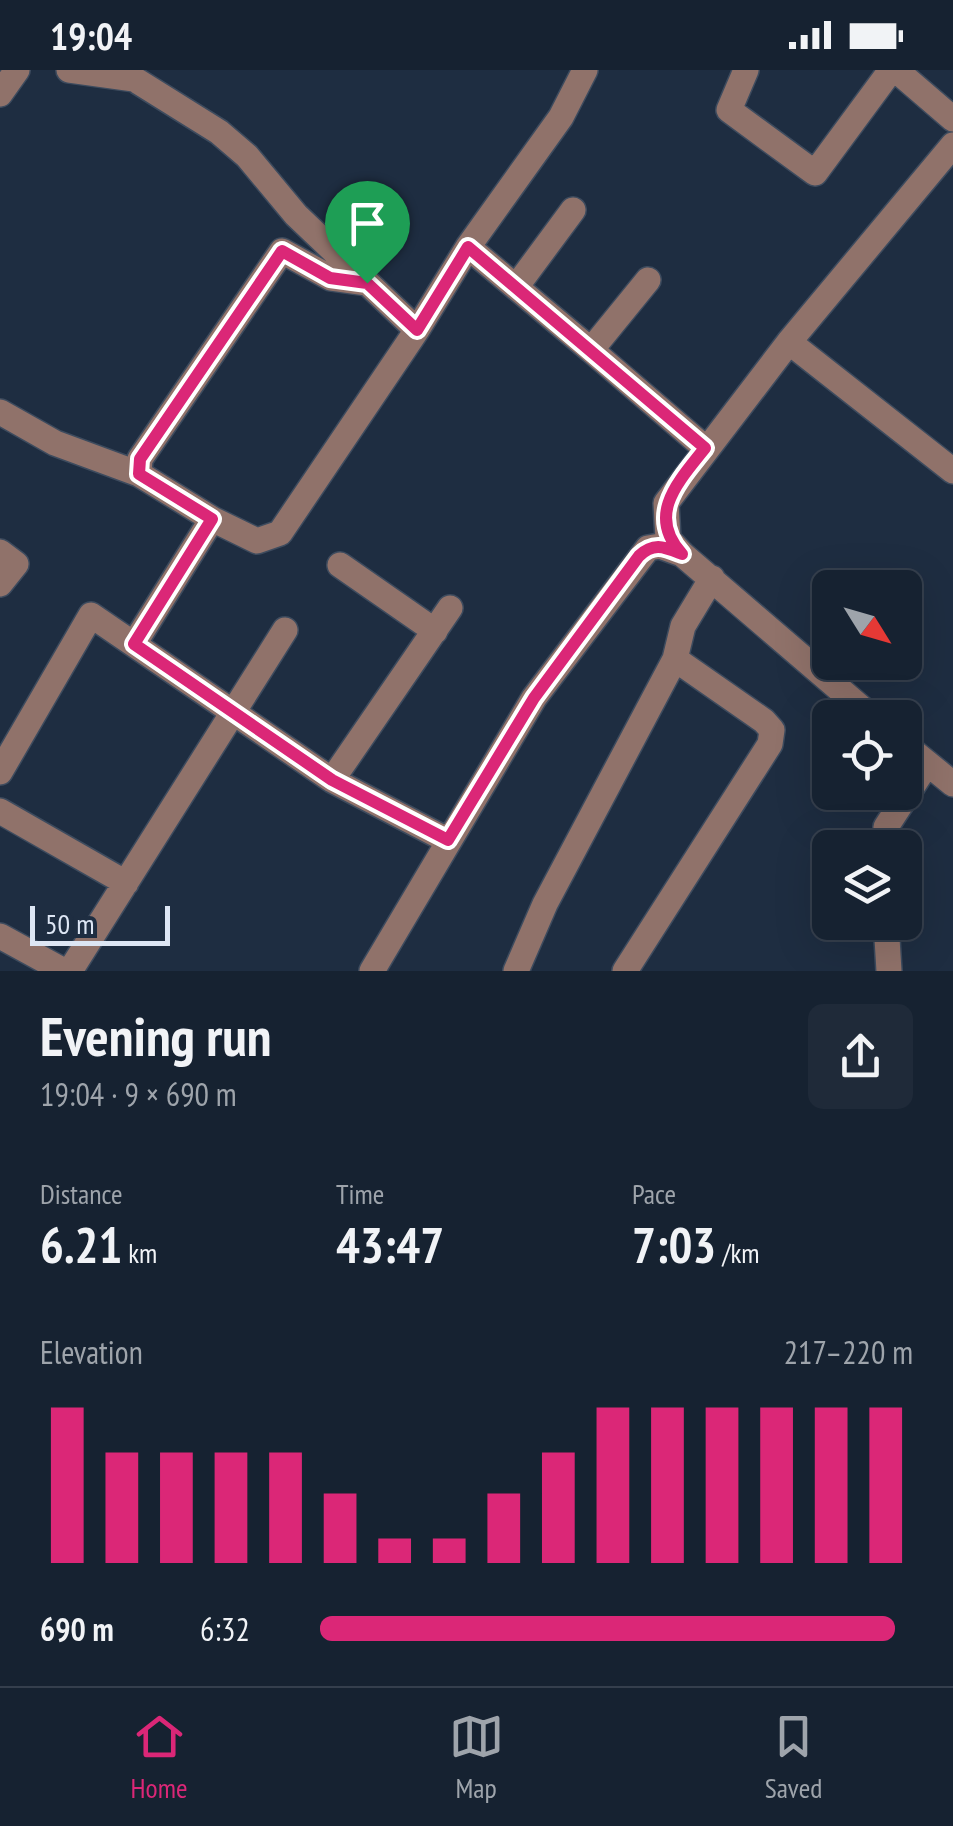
<!DOCTYPE html>
<html lang="en">
<head>
<meta charset="utf-8">
<style>
	body { margin:0; font-family:"PT Sans Narrow",sans-serif; background:#1f2a39; color:#f1f3f6; height:100vh; display:flex; flex-direction:column; font-size:38px; white-space:nowrap }
	* { box-sizing:border-box; margin:0 }
	p { font-size:32px; color:#9ea4ab }
	.icon { flex:none; width:55px; height:55px; fill:none; stroke:currentColor; stroke-width:2; stroke-linecap:round; stroke-linejoin:round }
	.map { position:relative; height:901px; overflow:hidden }
	.details { display:flex; flex-direction:column; background:#162231; flex:1 }
	.details>* { flex:none }
	.needle { width:65px; rotate:127deg }
	.controls { position:absolute; left:812px; top:500px; display:grid; gap:20px }
	.controls a { display:grid; place-items:center; width:110px; height:110px; border-radius:15px; background:#162231; box-shadow:0 10px 40px #0002,0 0 0 2px #353f4d; font-size:50px }
	.scale { position:absolute; left:30px; bottom:25px; width:140px; box-sizing:border-box; padding-left:10px; border:5px solid #dde6f4; border-top:0; font-size:28px; line-height:35px; white-space:nowrap; color:#dde6f4; -webkit-text-stroke:8px #1e2d41; paint-order:stroke }
	.pin { position:absolute; display:grid; place-items:center; width:85px; height:85px; color:#fff; margin:-102px -42px; border-radius:50% 50% 50% 0; rotate:-45deg; box-shadow:0 0 10px #0007 }
	.pin .icon { rotate:45deg }
	.round { display:grid; place-items:center; flex:none; width:105px; height:105px; border-radius:15px; background:#1f2a39 }
	.overview { display:flex; align-items:center; justify-content:space-between; height:170px; padding:0 40px }
	h1 { font-size:55px; font-weight:800; line-height:75px }
	.metrics { display:grid; grid-template-columns:repeat(3,1fr); gap:15px; height:170px; padding:10px 40px }
	.metrics div { display:grid; align-content:center }
	.metrics b { font-size:50px; font-weight:800 }
	.metrics small { font-size:28px; font-weight:400 }
	.metrics p { font-size:28px }
	.chart { height:280px; padding:20px 40px }
	.chart p { display:flex; justify-content:space-between }
	.chart svg { width:100%; height:180px; margin-top:10px; stroke:#db2777; stroke-width:6 }
	ul { padding:0 40px; list-style:none; font-size:32px }
	li { display:grid; grid-template-columns:160px 120px 1fr; align-items:center; height:75px }
	li i { height:25px; border-radius:12px; background:#db2777 }
	.status { display:flex; justify-content:space-between; align-items:center; height:70px; padding:0 50px; background:#162231; direction:ltr }
	.status svg { height:28px; fill:currentColor }
	.tab-bar { display:flex; justify-content:space-around; align-items:center; height:140px; border-top:2px solid #353f4d; background:#162231; font-size:28px; color:#9ea4ab }
	.tab-bar a { display:grid; justify-items:center; gap:5px }
	.tab-bar .current { color:#db2777 }
	.map>svg:first-child { display:block }
	.lines { fill:none; stroke-linecap:round; stroke-linejoin:round }
	.minor-casing { stroke:#3d4b5e; stroke-width:28 }
	.minor { stroke:#90726a; stroke-width:25 }
	.route-casing { stroke:#fff; stroke-width:20 }
	.route { stroke:#db2777; stroke-width:12 }
</style>
</head>
<body>
<div class="status"><b>19:04</b><svg viewBox="0 0 49 12"><path d="M0 12V9h3v3zM5 12V6h3v6zM10 12V3h3v9zM15 12V0h3v12zM26 1h20v11H26zM47 4h2v5h-2z"/></svg></div>
<div class="map">
<svg width="953" height="901" viewBox="0 0 953 901">
	<rect width="100%" height="100%" fill="#1e2d41"/>
	<g class="lines">
		<g class="minor-casing">
			<path id="minor" d="M69,0L134,9L219,62L247,86L296,145L417,260L280,463L257,471L212,449L134,574
				M746,0L729,40L815,103L891,0
				M896,0L953,49
				M0,24L17,0
				M468,177L591,280
				M648,210L591,280L705,378
				M516,217L573,140
				M417,260L468,177L561,47L585,0
				M789,272L953,401
				M0,342L55,373L139,404
				M212,449L139,404L140,389L282,181L331,208L367,213
				M0,482L16,494L0,514
				M340,495L435,561
				M873,648L682,484L668,469L666,433L789,272L953,75
				M905,675L953,714
				M0,702L91,545L332,710L447,770
				M332,710L450,538
				M0,741L126,813
				M885,778L886,757L927,694
				M886,852L889,901
				M0,866L64,901
				M70,901L285,560
				M372,901L534,628L648,478L660,476L682,484
				M516,901L545,834L675,589
				M625,901L770,674L772,660L764,651L675,589L683,556L712,508"/>
		</g>
		<use href="#minor" class="minor"/>
	</g>
	<g class="lines">
		<g class="route-casing">
			<path id="route" d="M468,177L705,378C678,412 646,445 682,484C664,477 654,472 639,486L534,628L448,770L332,710L134,574L212,449L139,404L140,389L282,181L330,208L367,213L417,260Z"/>
		</g>
		<use href="#route" class="route"/>
	</g>
</svg>
<div class="controls">
<a><svg class="needle" viewBox="-14 -14 28 28"><path d="M0-13l5 13h-10z" fill="#e53935"/><path d="M0 13l5-13h-10z" fill="#9ea4ab"/></svg></a>
<a><svg class="icon" aria-label="locate" viewBox="0 0 24 24"><circle cx="12" cy="12" r="6"/><path d="M12 2v4M12 18v4M2 12h4M18 12h4"/></svg></a>
<a><svg class="icon" aria-label="layers" viewBox="0 0 24 24"><path d="M12 4l9 5-9 5-9-5zM3 14l9 5 9-5"/></svg></a>
</div>
<div class="scale">50 m</div>
<div class="pin" style="left:367px;top:213px;background:#1e9e55"><svg class="icon" aria-label="arrive" viewBox="0 0 24 24"><path d="M6 21V4h12l-3 4 3 4H6"/></svg></div>
</div>
<section class="details">
<div class="overview"><div><h1>Evening run</h1><p>19:04 · 9 × 690 m</p></div><a class="round"><svg class="icon" aria-label="share" viewBox="0 0 24 24"><path d="M12 15V3M7 8l5-5 5 5M5 13v7h14v-7"/></svg></a></div>
<div class="metrics">
<div><p>Distance</p><b>6.21<small> km</small></b></div>
<div><p>Time</p><b>43:47</b></div>
<div><p>Pace</p><b>7:03<small> /km</small></b></div>
</div>
<div class="chart"><p><span>Elevation</span>217–220 m</p>
<svg viewBox="0 0 160 44" preserveAspectRatio="none"><path d="M5 44V6M15 44V17M25 44V17M35 44V17M45 44V17M55 44V27M65 44V38M75 44V38M85 44V27M95 44V17M105 44V6M115 44V6M125 44V6M135 44V6M145 44V6M155 44V6"/></svg>
</div>
<ul>
<li><b>690 m</b>6:32<i style="width:97%"></i></li>
</ul>
</section>
<nav class="tab-bar">
<a class="current"><svg class="icon" aria-label="home" viewBox="0 0 24 24"><path d="M3 11l9-7 9 7M6 9v11h12V9"/></svg>Home</a>
<a><svg class="icon" aria-label="map" viewBox="0 0 24 24"><path d="M3 6l6-2 6 2 6-2v14l-6 2-6-2-6 2zM9 4v14M15 6v14"/></svg>Map</a>
<a><svg class="icon" aria-label="saved" viewBox="0 0 24 24"><path d="M7 4h10v16l-5-4-5 4z"/></svg>Saved</a>
</nav>
</body>
</html>
